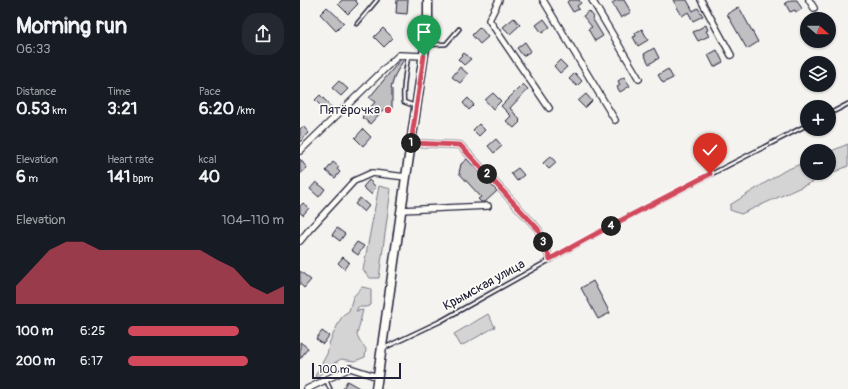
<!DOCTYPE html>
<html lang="en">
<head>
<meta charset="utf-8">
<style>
	body { margin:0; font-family:Pangolin,sans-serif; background:#242831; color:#f1f3f6; height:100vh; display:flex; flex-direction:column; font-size:15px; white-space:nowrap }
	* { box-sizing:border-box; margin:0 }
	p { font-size:13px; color:#9ea1a6 }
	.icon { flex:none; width:22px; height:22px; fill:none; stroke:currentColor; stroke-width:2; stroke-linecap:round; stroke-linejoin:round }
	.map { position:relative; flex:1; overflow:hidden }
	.side { display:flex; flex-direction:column; background:#171b24; width:300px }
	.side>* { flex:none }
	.needle { width:26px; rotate:110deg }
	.tools { position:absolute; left:500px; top:12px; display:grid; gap:8px }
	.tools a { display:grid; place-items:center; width:36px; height:36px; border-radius:50%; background:#171b24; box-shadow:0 1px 3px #0004; font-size:20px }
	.scale { position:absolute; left:12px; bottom:10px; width:89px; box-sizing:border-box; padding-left:4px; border:2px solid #22223b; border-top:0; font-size:11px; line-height:14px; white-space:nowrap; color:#22223b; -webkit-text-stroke:3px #fdfcf7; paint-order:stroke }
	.pin { position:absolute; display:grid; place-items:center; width:34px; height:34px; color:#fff; margin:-41px -17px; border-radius:50% 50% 50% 0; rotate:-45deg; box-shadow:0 0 4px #0007 }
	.pin .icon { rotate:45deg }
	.km { position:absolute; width:20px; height:20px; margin:-10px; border-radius:50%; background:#222; color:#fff; font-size:11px; line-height:20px; text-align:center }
	.round { display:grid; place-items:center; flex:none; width:42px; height:42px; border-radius:16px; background:#242831 }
	.overview { display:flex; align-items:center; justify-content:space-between; height:68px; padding:0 16px }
	h1 { font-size:22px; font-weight:700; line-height:30px }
	.stats { display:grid; grid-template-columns:repeat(3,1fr); gap:6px; height:68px; padding:4px 16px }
	.stats div { display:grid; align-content:center }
	.stats b { font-size:17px; font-weight:700 }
	.stats small { font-size:11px; font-weight:400 }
	.stats p { font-size:11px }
	.chart { height:112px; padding:8px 16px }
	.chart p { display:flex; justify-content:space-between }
	.chart svg { width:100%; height:72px; margin-top:4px; fill:#d1495b; opacity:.7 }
	ul { padding:0 16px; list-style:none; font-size:13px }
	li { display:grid; grid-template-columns:64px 48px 1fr; align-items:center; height:30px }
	li i { height:10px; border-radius:5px; background:#d1495b }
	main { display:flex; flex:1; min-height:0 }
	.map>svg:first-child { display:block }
	.green { fill:#d5d4d5; stroke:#7c7b88 }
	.building { fill:#c0bfc2; stroke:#22223b }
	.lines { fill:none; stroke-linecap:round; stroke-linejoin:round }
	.lane-casing { stroke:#22223b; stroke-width:5.5 }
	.street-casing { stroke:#22223b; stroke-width:8 }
	.secondary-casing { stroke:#22223b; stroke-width:11 }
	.lane { stroke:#fdfcf7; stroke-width:2.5 }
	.street { stroke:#fdfcf7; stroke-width:5.5 }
	.secondary { stroke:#fdfcf7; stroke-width:8 }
	.route-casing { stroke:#fff; stroke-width:8 }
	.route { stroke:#d1495b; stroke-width:5 }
	.poi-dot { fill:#d1495b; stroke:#fdfcf7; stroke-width:1.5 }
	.labels { text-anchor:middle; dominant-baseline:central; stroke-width:3.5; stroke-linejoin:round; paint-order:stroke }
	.poi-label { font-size:13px; fill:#22223b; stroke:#fdfcf7; text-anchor:end }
	.street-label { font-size:13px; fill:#22223b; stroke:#fdfcf7 }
</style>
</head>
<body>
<main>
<section class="side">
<div class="overview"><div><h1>Morning run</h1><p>06:33</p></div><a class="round"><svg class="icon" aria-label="share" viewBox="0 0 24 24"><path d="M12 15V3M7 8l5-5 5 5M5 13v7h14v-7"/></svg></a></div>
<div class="stats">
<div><p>Distance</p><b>0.53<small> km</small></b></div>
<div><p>Time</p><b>3:21</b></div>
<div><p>Pace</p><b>6:20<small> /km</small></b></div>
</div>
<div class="stats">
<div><p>Elevation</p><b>6<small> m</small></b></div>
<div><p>Heart rate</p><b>141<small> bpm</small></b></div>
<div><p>kcal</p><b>40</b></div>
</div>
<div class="chart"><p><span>Elevation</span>104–110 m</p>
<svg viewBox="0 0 160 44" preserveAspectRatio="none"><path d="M0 44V33L10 22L20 11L30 6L40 6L50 11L60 11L70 11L80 11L90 11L100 11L110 11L120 17L130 22L140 33L150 38L160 33V44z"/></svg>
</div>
<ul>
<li><b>100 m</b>6:25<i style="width:71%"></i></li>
<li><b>200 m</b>6:17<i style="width:77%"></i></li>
</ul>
</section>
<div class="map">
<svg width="548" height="389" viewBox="0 0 548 389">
	<rect width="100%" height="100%" fill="#f4f3ef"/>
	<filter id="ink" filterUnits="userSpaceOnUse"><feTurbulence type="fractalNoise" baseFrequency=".025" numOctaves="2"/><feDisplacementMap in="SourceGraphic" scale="8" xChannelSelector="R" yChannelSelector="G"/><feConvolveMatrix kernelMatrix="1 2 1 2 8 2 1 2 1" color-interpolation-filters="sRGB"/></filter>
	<g filter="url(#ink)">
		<path class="green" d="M548,144V166L441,214L430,210V205L484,171L507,161V173H529V152Z
			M79,186L91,189L79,278H70L63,270Z
			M62,287L71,289V305L66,307H58L56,311L63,310L57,335L60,341L66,349L65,357L55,361L41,359L31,365L15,379L16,374L27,354L30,341L39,322L43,315L49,311L53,297Z
			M188,314L195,327L161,346L154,334Z"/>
		<path class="building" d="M42,0H55L58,4L48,14L38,4Z
			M97,0H108L107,14L96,13Z
			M269,0H279L281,3L277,6L279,9L273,12L267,2Z
			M317,0H324L331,12L321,18L312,3Z
			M373,0H387L393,11L398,8L403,16L393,21L388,12L382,16Z
			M491,0H497L502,9L496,12L495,10L490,12L485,3Z
			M27,7L44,23L36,31L20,14Z
			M439,7L458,42L447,49L427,14Z
			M289,11L294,17L292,18L303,36L295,41L288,29L292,27L283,16Z
			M214,18L220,25L210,34L203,27Z
			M244,19L250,27L242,33L236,25Z
			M406,25L408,30L406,31L409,36L398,41L393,32Z
			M180,27L188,37L180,44L172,35Z
			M83,28L93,38L84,47L74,37Z
			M342,29L348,40L338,46L333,37L336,36L335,33Z
			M225,42L231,51L223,56L217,48Z
			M354,48L359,58L349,64L344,54Z
			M417,50L423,62L414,67L408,55Z
			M164,53L171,59L164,65L158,59Z
			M101,59H104L95,75L91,88L92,89V108L88,113L84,109L70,124L62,117L75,102L69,98Z
			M260,60L267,67L260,73L254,66Z
			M160,67L168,74L160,83L152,77Z
			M368,69L373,78L363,83L358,75Z
			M275,73L282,81L277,86L269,79Z
			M324,77L330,86L320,92L317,87L320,85L318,81Z
			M39,81L48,89L41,96L32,88Z
			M223,84L228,89L210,108L220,120L219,121L220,122L214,128L206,121L211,116L201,106Z
			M193,93L201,101L193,109L185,100Z
			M286,94L292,101L285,108L278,101Z
			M20,95L32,107L27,112L15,100Z
			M168,98L174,105L169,110L163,103Z
			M179,124L185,130L179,136L173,130Z
			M3,126L9,133L0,142V129Z
			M63,129L71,137L63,146L55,138Z
			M196,139L202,146L194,153L188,146Z
			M251,156L256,163L249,169L243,163Z
			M0,159L7,168L0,174Z
			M167,159L197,191L185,202H181L178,199L181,197L159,173L161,164Z
			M33,162L39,167L37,169L40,172L35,178L26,171Z
			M218,168L224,175L217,181L211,173Z
			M69,180L76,187L71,194L63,187Z
			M16,182L25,189L19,197L10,189Z
			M60,198L69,206L64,212L55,204Z
			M3,203L9,208L3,215L0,213V206Z
			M37,228L45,234L40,241L32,235Z
			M57,242L64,246L58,255L51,250Z
			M43,257L49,262L44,269L38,263Z
			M0,271L11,280L4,288L0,284Z
			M293,281L310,313L298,319L281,288Z
			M22,331L29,336L23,344L16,339Z
			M0,342L8,348L0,359Z
			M47,381L61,389H43Z"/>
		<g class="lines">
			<g class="lane-casing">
				<path id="lane" d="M57,24L77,0
					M128,45L146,44L159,29
					M108,56C106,72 102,87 104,102L115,106
					M529,114L548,104
					M84,348L141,321L314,224L507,125
					M26,380L30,389"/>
			</g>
			<g class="street-casing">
				<path id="street" d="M199,0L189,20L249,108
					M243,0L315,120
					M292,0L339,79
					M401,0L431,55
					M509,0L514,8
					M111,143L160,145L238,229L250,259
					M0,151L99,55L124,56
					M101,210L188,206
					M0,241L9,230L54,181L72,173L106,177
					M7,389L50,368L78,377"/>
			</g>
			<g class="secondary-casing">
				<path id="secondary" d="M76,389L106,177L128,27V0"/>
			</g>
			<use href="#lane" class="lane"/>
			<use href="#street" class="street"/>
			<use href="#secondary" class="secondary"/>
		</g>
	</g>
	<g class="lines" filter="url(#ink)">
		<g class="route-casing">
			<path id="route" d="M124,56L111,143L160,145L238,229L250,259L314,224L410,174"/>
		</g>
		<use href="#route" class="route"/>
	</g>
	<circle class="poi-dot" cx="88" cy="110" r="4"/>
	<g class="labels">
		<g class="poi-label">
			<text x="80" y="110">Пятёрочка</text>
		</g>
		<g class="street-label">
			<text transform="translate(184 285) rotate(-29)">Крымская улица</text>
		</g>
	</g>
</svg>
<div class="tools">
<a><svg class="needle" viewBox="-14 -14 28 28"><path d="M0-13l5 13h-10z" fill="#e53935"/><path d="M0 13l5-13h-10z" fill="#9ea1a6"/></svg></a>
<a><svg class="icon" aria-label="layers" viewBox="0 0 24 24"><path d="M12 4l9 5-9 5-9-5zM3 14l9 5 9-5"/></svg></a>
<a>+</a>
<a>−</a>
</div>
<div class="scale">100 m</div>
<div class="pin" style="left:124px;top:56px;background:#1e9e55"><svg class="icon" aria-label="arrive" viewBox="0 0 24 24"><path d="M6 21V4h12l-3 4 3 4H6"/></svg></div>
<div class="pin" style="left:410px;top:174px;background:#d93025"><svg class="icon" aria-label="check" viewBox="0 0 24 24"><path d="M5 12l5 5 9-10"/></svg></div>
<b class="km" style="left:111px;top:143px">1</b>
<b class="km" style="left:187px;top:174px">2</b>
<b class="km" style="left:243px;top:242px">3</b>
<b class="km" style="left:311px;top:226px">4</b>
</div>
</main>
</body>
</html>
